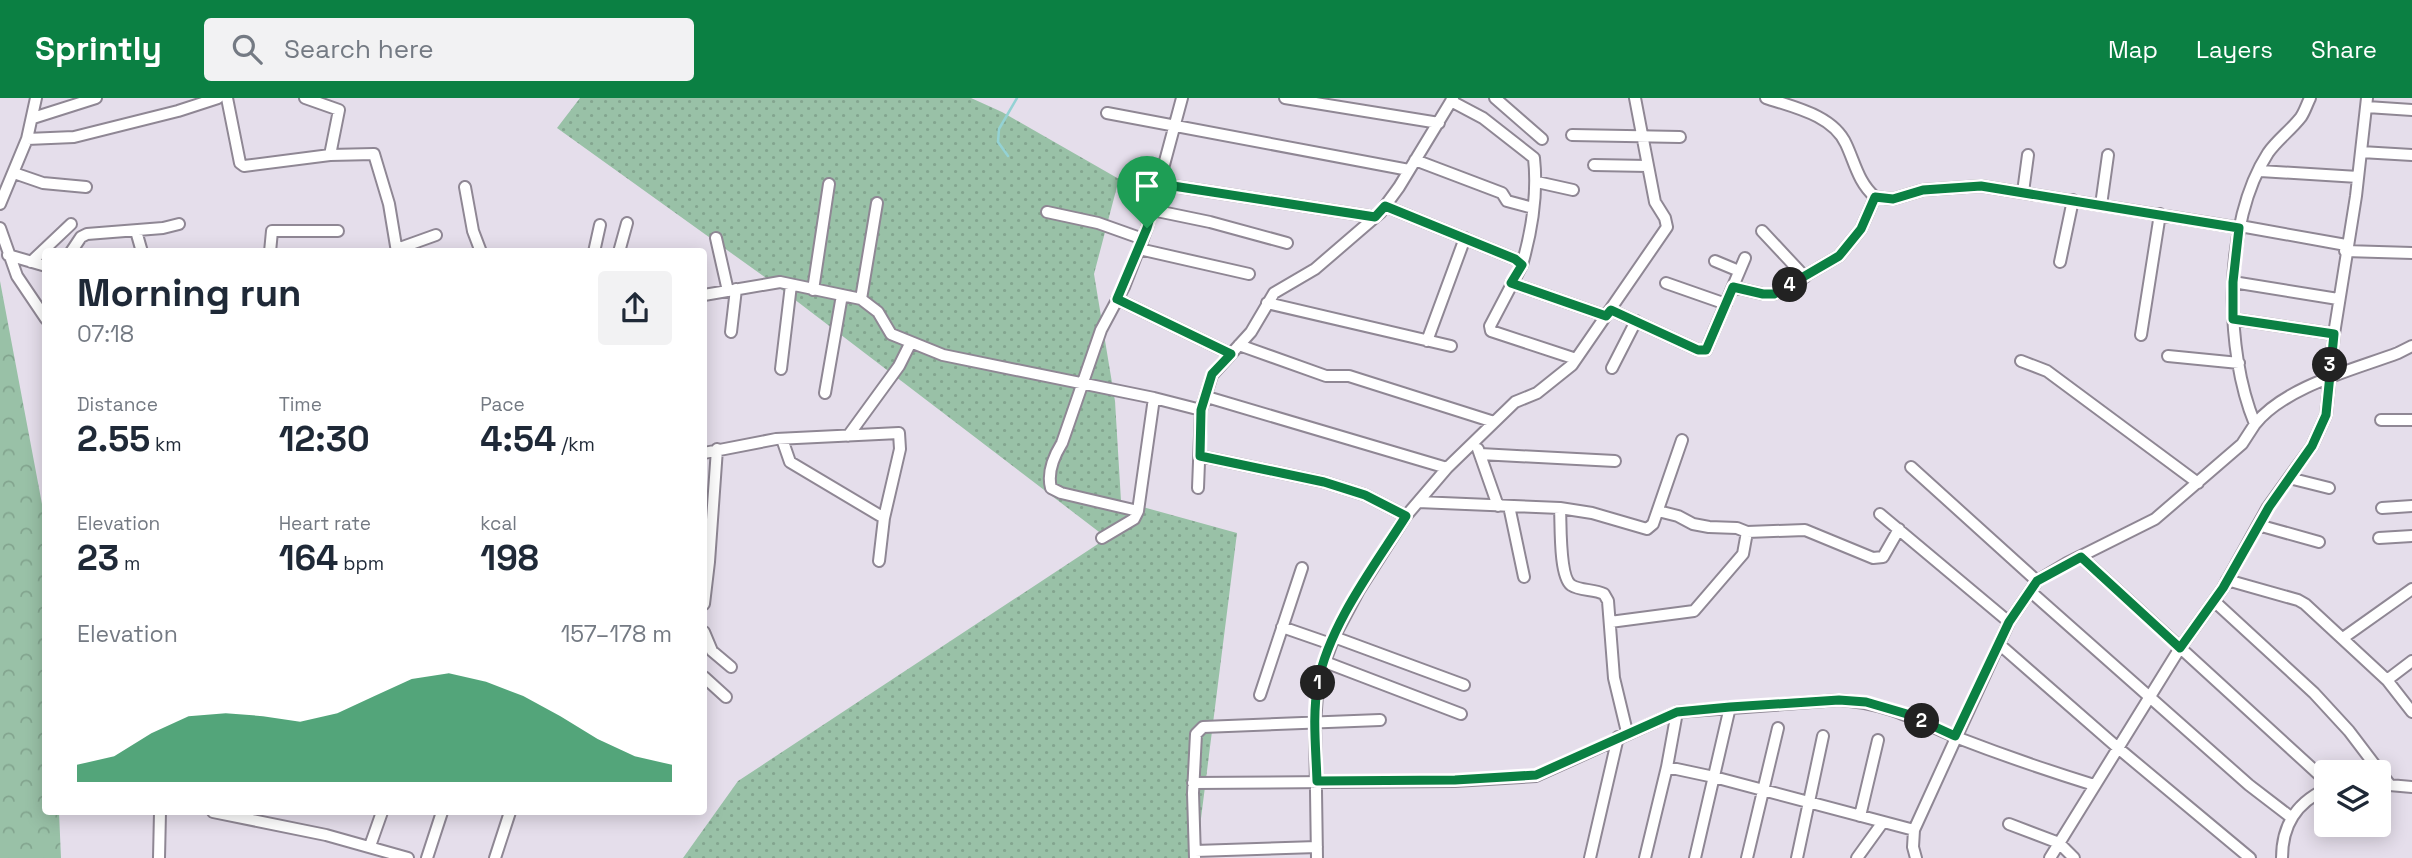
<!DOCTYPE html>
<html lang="en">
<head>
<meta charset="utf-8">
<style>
	body { margin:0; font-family:"Space Grotesk",sans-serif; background:#f2f2f3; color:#1f2937; height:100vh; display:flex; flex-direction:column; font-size:26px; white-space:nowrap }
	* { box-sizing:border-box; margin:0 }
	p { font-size:23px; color:#747a83 }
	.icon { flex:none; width:38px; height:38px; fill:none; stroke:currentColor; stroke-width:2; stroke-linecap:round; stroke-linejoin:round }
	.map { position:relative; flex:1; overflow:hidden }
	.sheet { position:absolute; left:42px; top:150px; width:665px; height:567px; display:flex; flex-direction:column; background:#fff; border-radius:7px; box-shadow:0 4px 18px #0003 }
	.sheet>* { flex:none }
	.controls { position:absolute; left:2314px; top:662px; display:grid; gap:14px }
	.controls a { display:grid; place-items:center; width:77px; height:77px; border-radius:7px; background:#fff; box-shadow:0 4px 18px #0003; font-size:35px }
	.pin { position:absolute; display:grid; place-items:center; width:60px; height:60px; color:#fff; margin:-72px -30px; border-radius:50% 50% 50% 0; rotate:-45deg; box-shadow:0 0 7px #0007 }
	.pin .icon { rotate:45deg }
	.km { position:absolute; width:35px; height:35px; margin:-18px; border-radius:50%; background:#222; color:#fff; font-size:19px; line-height:35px; text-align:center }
	.round { display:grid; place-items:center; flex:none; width:74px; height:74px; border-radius:7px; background:#f2f2f3 }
	.summary { display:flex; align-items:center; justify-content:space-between; height:119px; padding:0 35px }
	h1 { font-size:38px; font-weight:700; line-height:52px }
	.stats { display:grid; grid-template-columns:repeat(3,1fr); gap:10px; height:119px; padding:7px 35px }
	.stats div { display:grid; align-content:center }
	.stats b { font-size:35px; font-weight:700 }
	.stats small { font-size:19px; font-weight:400 }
	.stats p { font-size:19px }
	.chart { height:196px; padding:14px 35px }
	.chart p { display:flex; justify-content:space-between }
	.chart svg { width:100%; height:126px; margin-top:7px; fill:#0b8043; opacity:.7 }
	header { display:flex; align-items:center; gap:42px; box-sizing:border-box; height:98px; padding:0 35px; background:#0b8043; color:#fff }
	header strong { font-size:33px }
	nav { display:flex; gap:38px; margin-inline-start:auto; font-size:24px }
	.search { width:490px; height:63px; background:#f2f2f3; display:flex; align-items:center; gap:18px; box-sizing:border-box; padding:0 24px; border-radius:7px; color:#747a83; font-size:26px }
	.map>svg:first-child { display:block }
	.green { fill:url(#green-dots) }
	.forest { fill:url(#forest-crowns) }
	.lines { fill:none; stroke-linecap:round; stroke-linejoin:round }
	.stream { stroke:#94d2d4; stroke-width:2.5 }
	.minor-casing { stroke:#8f8794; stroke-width:14 }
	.minor { stroke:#fff; stroke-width:10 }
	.route-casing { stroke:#fff; stroke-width:14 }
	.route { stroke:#0b8043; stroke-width:9 }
</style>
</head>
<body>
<header>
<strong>Sprintly</strong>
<div class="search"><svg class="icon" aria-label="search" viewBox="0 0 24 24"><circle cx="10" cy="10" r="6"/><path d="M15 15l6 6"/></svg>Search here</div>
<nav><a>Map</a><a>Layers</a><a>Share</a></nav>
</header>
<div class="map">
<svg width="2412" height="760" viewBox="0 0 2412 760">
	<defs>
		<pattern id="green-dots" width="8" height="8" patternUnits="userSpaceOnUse" patternTransform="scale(1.75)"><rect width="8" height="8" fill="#99c1a7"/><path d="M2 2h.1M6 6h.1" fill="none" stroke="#83a58f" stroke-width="1.8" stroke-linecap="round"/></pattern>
		<pattern id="forest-crowns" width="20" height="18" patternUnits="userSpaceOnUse" patternTransform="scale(1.75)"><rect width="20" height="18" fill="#99c1a7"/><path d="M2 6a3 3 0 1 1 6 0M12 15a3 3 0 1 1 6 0" fill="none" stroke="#83a58f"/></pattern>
	</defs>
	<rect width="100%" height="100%" fill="#e5deeb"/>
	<path class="green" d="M580,0H971L1002,14L1119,81L1094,176L1115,303L1121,403L1237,435L1196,760H683L738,683L1107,440L773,185L557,30Z"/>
	<path class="forest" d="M0,183L42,406L46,469V714H59L61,760H0Z"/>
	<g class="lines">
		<path class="stream" d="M1008,58L998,44L999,31L1017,0"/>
		<g class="minor-casing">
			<path id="minor" d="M227,0L240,65L244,68L330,57L374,56L389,106L397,154
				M305,0L339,12L330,57
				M1285,0L1439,25
				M1495,0L1542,41
				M1766,0C1793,9 1833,17 1846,46C1855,65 1858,84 1875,99L1893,101L1923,92L1981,88L2240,130
				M1451,3L1483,20L1534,60C1538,96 1532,132 1522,167
				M2367,9L2412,12
				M1107,15L1409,72
				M33,20L96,0
				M1572,37L1680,39
				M27,41L74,39L178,13L218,0
				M2361,54L2412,57
				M1415,62L1502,95L1507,103L1533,110
				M1594,67L1648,68
				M2260,73L2358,79
				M14,75L43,85L86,89
				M1537,84L1573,92
				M1160,86L1375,119
				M465,89L473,133L481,154
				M2023,94L2028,57
				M0,106L27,41L36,0
				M2101,107L2108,57
				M1385,108L1515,161L1522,167L1490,228L1491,233L1576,261
				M1152,112L1210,124L1287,145
				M1047,114L1098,125L1143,141
				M2240,128L2346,147
				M0,130L17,178L46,221
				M136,133L142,154
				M1762,133L1805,179
				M716,140L728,193
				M397,151L436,137
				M1139,151L1249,176
				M2345,153L2412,155
				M71,154L81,139L87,136L163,130L179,126
				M270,154L272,133H338
				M594,154L600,127
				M619,154L627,125
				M8,157L46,168
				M1715,163L1739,173
				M31,164L71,126
				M2060,164L2073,102
				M2233,184L2338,201
				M1511,185L1606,218
				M1666,185L1726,206
				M1733,189L1763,196H1774L1839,158L1861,131L1875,99
				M813,192L829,86
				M704,197L780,184L861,201L878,214L891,236L943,257L1154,300L1201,312
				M861,201L877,105
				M1117,201L1231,256
				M1267,205L1451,248
				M1611,212L1698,252H1706L1745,160
				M2233,221L2334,236L2356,98L2367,0
				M731,234L736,191
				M2141,237L2160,116
				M1427,243L1465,140
				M1239,247L1326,278H1349L1494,324
				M2168,258L2239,265
				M2021,263L2047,273L2198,385
				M1612,270L1636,223
				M781,271L791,187
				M825,295L842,197
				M1207,299L1447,370
				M2381,322H2412
				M2255,326C2286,288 2353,272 2398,255L2412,248
				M848,338L899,268L911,244
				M782,341L790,364L884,420
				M1478,351L1498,408
				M704,355L776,341L899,335L900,351L884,420L879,463
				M1480,356L1615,363
				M1200,358L1324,384L1365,397L1406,418
				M1911,369L2037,483
				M2289,380L2329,390
				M1198,390L1201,312L1212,277L1251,234L1274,195L1315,171L1380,115L1399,89L1453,0
				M1418,404L1560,410L1592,415L1647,431L1653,426L1682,342
				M1509,408L1524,479
				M1560,410C1561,426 1559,478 1571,487C1580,493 1594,491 1604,496L1608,503L1614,580L1627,634
				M2382,410L2412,408
				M1138,413L1061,395L1051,390C1047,375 1054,358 1062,345L1101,232L1124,189L1147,130L1182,0
				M1658,413L1678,418L1693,426L1709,429L1737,430L1747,434L1805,432L1873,460L1883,459L1899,431
				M1880,416L2009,524
				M2258,427L2319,444
				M1102,440L1134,421L1138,413L1154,300
				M2379,440L2412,438
				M2081,459L2326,683
				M2227,482L2298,502L2305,506L2387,582L2412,614
				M2031,494L2249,687L2292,720
				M2214,503L2314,595L2349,633L2390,687
				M704,506L709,464L717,351
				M1610,524L1694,513L1743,456L1747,434
				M1282,529L1331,546
				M704,534L712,553L731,569
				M1334,539L1464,587
				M2343,540L2412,491
				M1999,546L2118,650L2250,760
				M1325,564L1461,616
				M704,579L726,599
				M2387,582L2412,563
				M1260,597L1302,470
				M1667,669L1677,614
				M1193,685L1455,683L1536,678L1677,614L1839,602C1889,605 1917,623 1961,641C2005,658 2049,673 2094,687
				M2378,686L2412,689
				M213,714L326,737L408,760
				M1860,718L1878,642
				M2009,726L2059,745L2074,760
				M370,748L382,714
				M1195,753L1317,749
				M159,760L160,714
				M427,760L442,714
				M495,760L510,714
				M1195,760L1193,695L1196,636L1203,629L1380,622
				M1317,760L1315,626L1318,582L1334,539L1359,492L1406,418L1447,370L1515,304L1537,295L1572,267L1667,129L1665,120L1655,104L1635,0
				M1590,760L1618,639
				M1645,760L1667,669L1714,679L1914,732
				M1695,760L1730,609
				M1747,760L1778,630
				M1797,760L1823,638
				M1857,760L1883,724
				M1916,760L1913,749L1914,732L2009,524L2037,483L2067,465L2155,421L2242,346L2255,326C2224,252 2223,124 2268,55C2277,42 2291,32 2301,19C2305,13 2307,6 2310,0
				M2050,760L2180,550L2223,490L2268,409L2312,348L2326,317L2334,236
				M2282,760C2282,727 2296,705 2326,691"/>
		</g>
		<use href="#minor" class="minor"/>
	</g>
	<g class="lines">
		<g class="route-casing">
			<path id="route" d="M1160,86L1375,119L1385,108L1515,161L1522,167L1511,185L1606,218L1611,212L1698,252H1706L1733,189L1763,196H1774L1839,158L1861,131L1875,99L1893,101L1923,92L1981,88L2239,130L2233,184V221L2334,236L2326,317L2312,348L2269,409L2223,490L2180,550L2081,459L2037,483L2009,524L1955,638L1907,616L1866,604L1839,602L1730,609L1677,614L1536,677L1455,682L1317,683C1316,651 1312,617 1318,585C1329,527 1375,467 1406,418L1365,397L1324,384L1200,358L1201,312L1212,276L1231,256L1117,201L1147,130Z"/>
		</g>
		<use href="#route" class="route"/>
	</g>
</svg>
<div class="controls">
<a><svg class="icon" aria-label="layers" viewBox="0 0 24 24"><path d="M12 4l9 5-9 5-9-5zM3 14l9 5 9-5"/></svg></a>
</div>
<div class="pin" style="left:1147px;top:130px;background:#1e9e55"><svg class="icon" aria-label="arrive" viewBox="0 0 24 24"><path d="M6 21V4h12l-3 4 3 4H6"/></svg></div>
<b class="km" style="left:1318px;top:585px">1</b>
<b class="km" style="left:1922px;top:623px">2</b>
<b class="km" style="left:2330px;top:267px">3</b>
<b class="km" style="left:1790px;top:187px">4</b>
<section class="sheet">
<div class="summary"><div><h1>Morning run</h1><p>07:18</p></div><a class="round"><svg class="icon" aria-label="share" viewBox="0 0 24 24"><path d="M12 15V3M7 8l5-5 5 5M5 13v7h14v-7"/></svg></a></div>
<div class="stats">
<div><p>Distance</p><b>2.55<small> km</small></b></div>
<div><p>Time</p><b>12:30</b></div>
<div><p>Pace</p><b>4:54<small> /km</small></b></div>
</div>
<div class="stats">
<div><p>Elevation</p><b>23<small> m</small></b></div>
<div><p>Heart rate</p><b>164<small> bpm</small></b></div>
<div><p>kcal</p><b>198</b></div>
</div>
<div class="chart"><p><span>Elevation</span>157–178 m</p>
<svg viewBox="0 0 160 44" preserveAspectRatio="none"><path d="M0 44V38L10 35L20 27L30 21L40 20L50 21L60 23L70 20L80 14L90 8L100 6L110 9L120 14L130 21L140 29L150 35L160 38V44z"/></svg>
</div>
</section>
</div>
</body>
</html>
